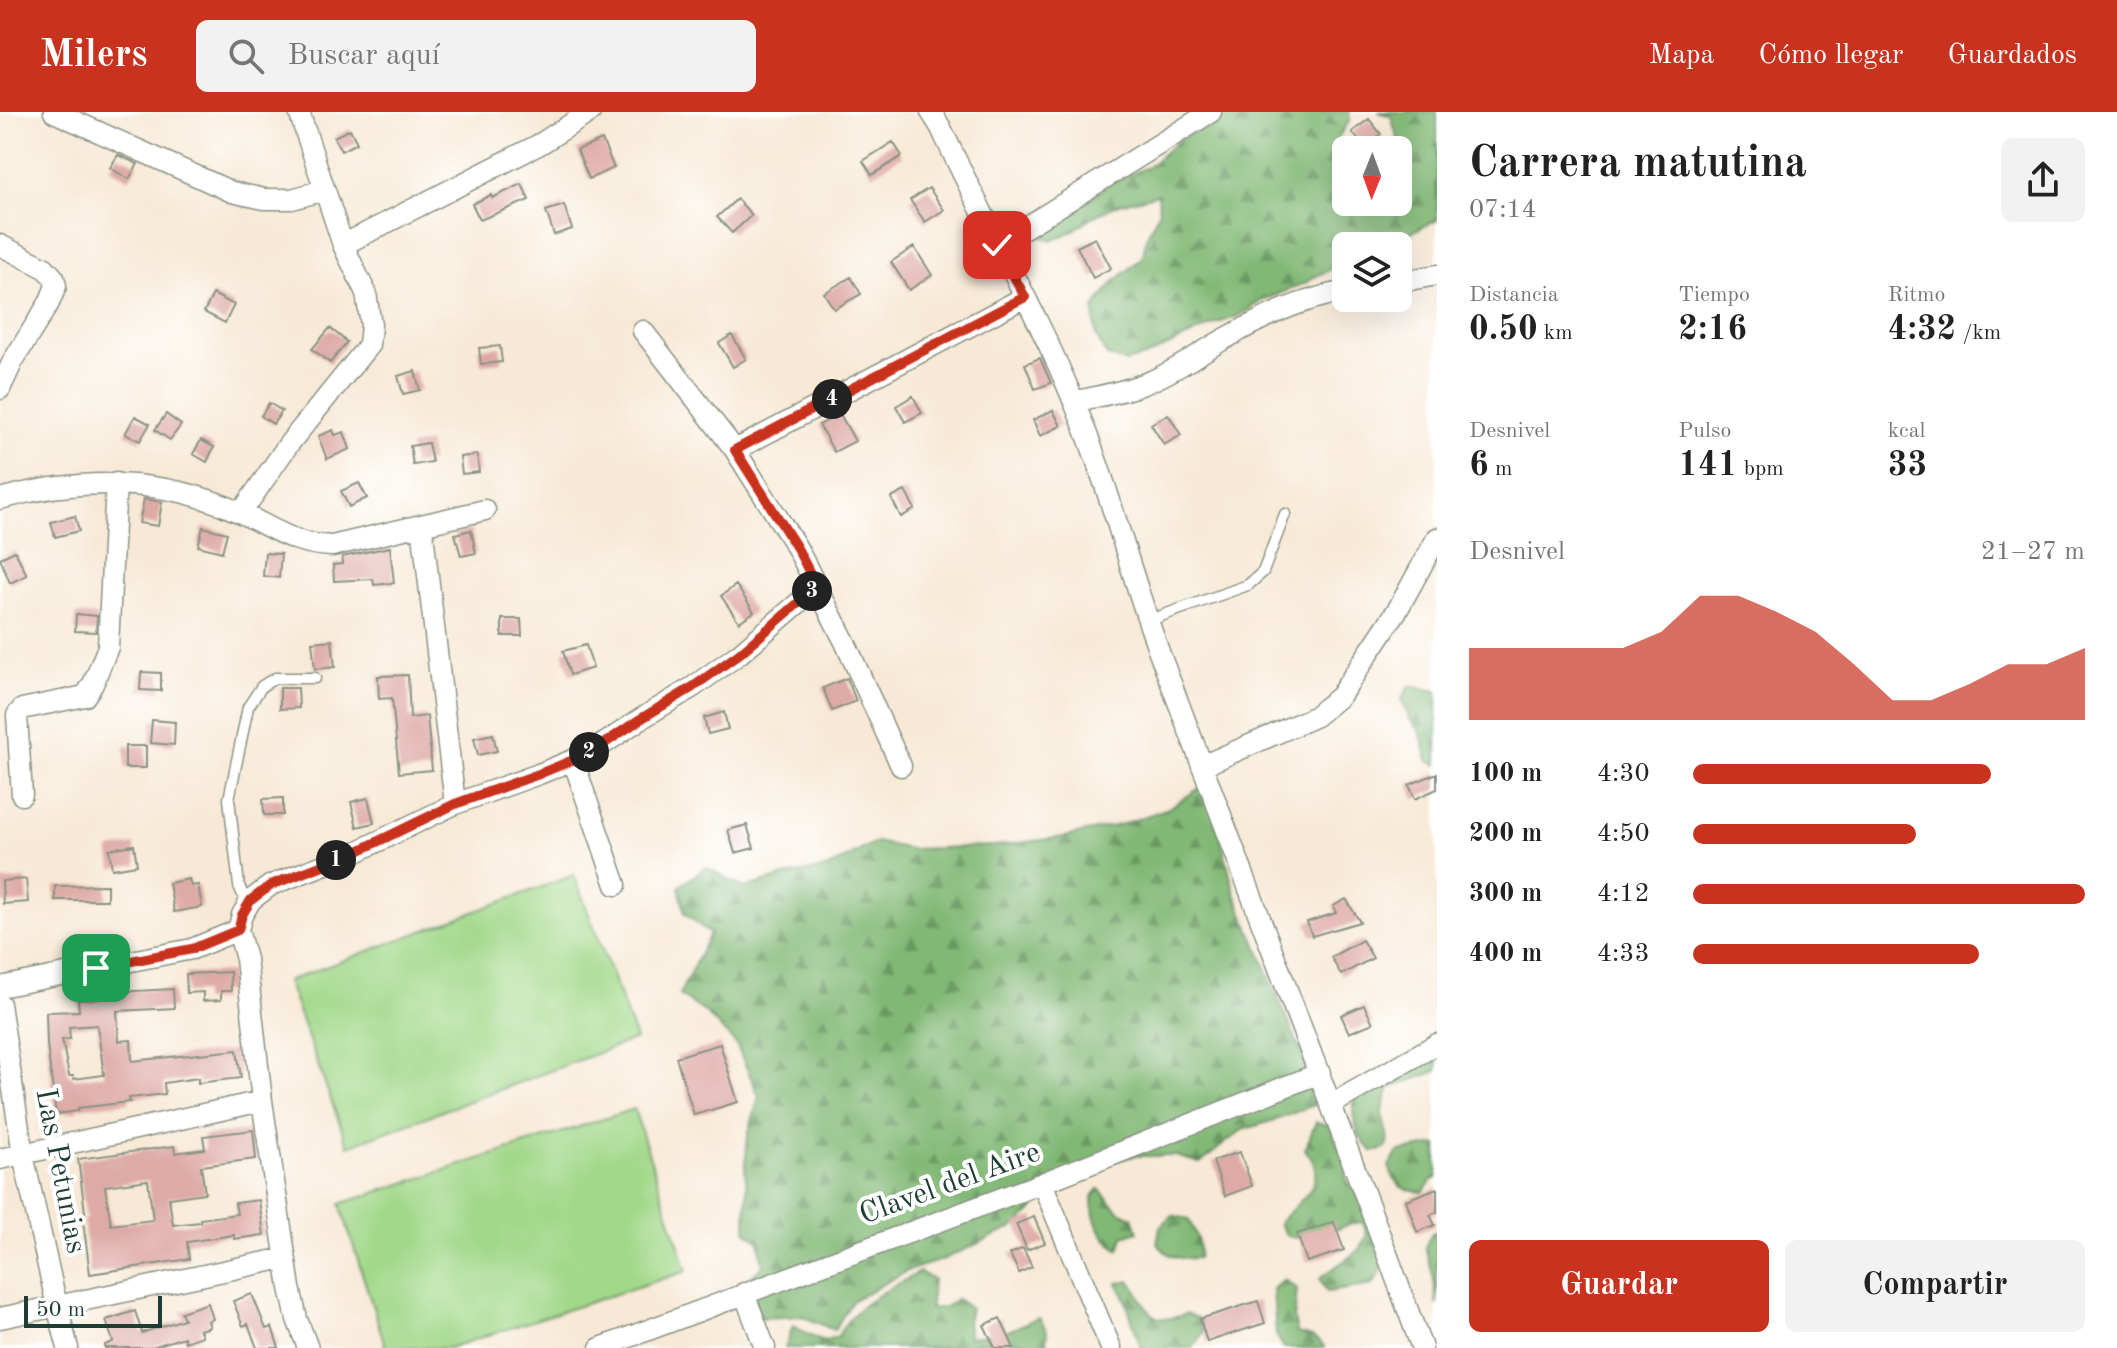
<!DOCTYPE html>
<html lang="es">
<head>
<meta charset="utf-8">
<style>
	body { margin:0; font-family:"Old Standard TT",serif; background:#f2f2f2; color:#222; height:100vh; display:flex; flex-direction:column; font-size:30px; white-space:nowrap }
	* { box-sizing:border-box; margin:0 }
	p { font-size:26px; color:#767676 }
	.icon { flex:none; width:44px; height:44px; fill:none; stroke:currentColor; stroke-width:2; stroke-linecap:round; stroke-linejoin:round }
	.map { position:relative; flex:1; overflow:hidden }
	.sheet { display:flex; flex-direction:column; background:#fff; width:680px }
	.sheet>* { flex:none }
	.needle { width:52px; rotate:181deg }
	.fabs { position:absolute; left:1332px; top:24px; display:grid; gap:16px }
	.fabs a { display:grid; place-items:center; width:80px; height:80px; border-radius:12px; background:#fff; box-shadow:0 8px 32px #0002; font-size:40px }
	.scale { position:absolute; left:24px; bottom:20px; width:138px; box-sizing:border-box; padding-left:8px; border:4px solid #1f3d34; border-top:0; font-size:22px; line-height:28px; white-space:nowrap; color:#1f3d34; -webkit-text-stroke:6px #fff; paint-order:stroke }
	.pin { position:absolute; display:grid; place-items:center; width:68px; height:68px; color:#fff; margin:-34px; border-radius:16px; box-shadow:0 4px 12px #0006 }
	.km { position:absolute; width:40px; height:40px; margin:-20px; border-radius:50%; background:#222; color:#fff; font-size:22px; line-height:40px; text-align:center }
	.round { display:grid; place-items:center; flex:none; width:84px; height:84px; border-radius:12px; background:#f2f2f2 }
	.summary { display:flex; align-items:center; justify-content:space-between; height:136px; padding:0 32px }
	h1 { font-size:44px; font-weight:800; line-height:60px }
	.stats { display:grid; grid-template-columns:repeat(3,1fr); gap:12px; height:136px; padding:8px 32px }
	.stats div { display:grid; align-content:center }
	.stats b { font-size:34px; font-weight:800 }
	.stats small { font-size:22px; font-weight:400 }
	.stats p { font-size:22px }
	.chart { height:224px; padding:16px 32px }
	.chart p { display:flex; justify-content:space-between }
	.chart svg { width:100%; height:144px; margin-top:8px; fill:#c8321e; opacity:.7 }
	.action { display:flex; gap:16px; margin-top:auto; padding:16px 32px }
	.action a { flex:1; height:92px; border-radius:12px; background:#c8321e; color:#fff; font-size:32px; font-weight:800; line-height:92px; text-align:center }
	.action a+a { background:#f2f2f2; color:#222 }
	ul { padding:0 32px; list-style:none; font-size:26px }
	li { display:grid; grid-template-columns:128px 96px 1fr; align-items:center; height:60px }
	li i { height:20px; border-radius:10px; background:#c8321e }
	header { display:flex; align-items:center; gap:48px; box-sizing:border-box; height:112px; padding:0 40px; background:#c8321e; color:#fff }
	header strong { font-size:38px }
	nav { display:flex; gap:44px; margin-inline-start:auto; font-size:28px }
	.search { width:560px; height:72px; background:#f2f2f2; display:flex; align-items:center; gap:20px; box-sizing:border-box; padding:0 28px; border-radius:12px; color:#767676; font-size:30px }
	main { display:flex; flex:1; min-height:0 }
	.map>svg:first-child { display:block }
	.forest { fill:url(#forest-firs); stroke:#507a54; stroke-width:2 }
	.green { fill:#a2d889; stroke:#608a5e; stroke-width:2 }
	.building { fill:#deaaa6; fill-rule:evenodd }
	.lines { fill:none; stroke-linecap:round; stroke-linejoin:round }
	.lane-casing { stroke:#8b9384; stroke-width:13 }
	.street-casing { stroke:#8b9384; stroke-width:23 }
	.lane { stroke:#fff; stroke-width:10 }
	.street { stroke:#fff; stroke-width:20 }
	.route-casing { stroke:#fff; stroke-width:16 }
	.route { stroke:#c8321e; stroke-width:10 }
	.labels { text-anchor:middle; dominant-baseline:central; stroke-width:8; stroke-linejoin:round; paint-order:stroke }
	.street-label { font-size:30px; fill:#1f3d34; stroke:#fff }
</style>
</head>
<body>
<header>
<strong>Milers</strong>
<div class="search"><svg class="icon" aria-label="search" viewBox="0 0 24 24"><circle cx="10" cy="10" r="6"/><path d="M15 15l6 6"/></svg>Buscar aquí</div>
<nav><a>Mapa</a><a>Cómo llegar</a><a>Guardados</a></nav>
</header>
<main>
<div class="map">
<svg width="1437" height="1236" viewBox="0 0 1437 1236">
	<defs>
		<pattern id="forest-firs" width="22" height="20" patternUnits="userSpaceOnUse" patternTransform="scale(2)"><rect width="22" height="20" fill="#81b875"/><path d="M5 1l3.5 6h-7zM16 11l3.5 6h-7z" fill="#699761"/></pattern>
	</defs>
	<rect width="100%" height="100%" fill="#fff"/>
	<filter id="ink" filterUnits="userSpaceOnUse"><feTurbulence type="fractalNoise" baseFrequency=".0125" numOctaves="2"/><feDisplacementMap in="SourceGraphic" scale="16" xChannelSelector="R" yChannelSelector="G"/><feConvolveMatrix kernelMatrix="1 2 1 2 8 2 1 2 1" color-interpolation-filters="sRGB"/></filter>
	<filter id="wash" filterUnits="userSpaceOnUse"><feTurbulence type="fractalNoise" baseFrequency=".006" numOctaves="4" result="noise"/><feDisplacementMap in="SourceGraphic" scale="32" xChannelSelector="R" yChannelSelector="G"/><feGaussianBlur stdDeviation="1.8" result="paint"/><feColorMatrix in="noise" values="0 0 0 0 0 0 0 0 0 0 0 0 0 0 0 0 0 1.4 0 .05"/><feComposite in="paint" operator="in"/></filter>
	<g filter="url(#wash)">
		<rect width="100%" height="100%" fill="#f7e9d5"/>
		<path class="forest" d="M1223,0H1349L1350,8L1337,27L1346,42V90H1398V62L1404,58V47L1391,4L1378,0H1437V108L1381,134H1346V150L1312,166L1306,171L1261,189L1240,203L1210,214L1147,244L1126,250L1107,244L1096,224L1094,197L1112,172L1143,145L1146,126L1159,99L1158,82L1116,93L1092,105L1073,119L1052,129L1039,124L1084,92L1112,69L1148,55L1190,18Z
			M1409,574L1437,579V653L1428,649L1420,619L1409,606L1402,588Z
			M1207,671L1235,782L1322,990L1278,1007L1242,1018L1200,1051L1175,1044H1134L1068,1060L1018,1113L942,1148L907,1159L853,1188L834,1218L802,1204L761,1206L745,1170L763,1154L759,1129L746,1119L747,1081L745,1055L748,1023L759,984L736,932L706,901L679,883L710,822L685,801L679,775L706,755L744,776L785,764L828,756L876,730L911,737L996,734L1064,725L1123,712L1169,696Z
			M1437,943V959L1390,976C1387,984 1383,993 1383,1002C1383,1015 1392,1023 1387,1035L1380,1039H1372C1359,1029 1348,1001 1356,986Z
			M1316,1010L1330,1014L1346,1054L1347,1069L1357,1080L1384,1145L1381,1159L1373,1173L1327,1180L1320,1166L1359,1138L1367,1124L1363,1110C1332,1113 1321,1133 1287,1124L1279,1111C1301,1086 1332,1070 1305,1037Z
			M1437,1033V1066L1432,1068L1423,1080C1402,1079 1395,1074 1389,1054L1398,1040Z
			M1099,1077L1119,1099L1133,1105L1138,1119L1123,1124L1119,1138C1100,1125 1092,1108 1092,1085Z
			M1172,1103L1188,1107C1195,1120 1201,1131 1198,1146C1178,1147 1170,1147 1157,1131L1160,1115Z
			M1437,1120V1192L1433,1163L1425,1135L1432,1121Z
			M919,1160L933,1167L930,1197L945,1195L957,1187L970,1196L967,1210L969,1225C982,1223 996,1223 1008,1219C1019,1215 1027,1209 1039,1206L1047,1219L1046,1234C1027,1236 1030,1232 1016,1229C1006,1227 989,1231 977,1230V1236H785L793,1213C800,1220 814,1223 823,1229L838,1224C855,1190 888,1179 919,1160Z
			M1284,1167L1297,1177L1294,1206L1297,1221L1312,1225L1324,1234V1236H1284L1276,1223L1273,1177Z
			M1130,1168C1148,1193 1146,1217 1186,1202L1200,1207L1203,1220L1193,1236H1141L1125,1186L1117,1171Z"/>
		<path class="green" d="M574,763L636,927L348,1034L287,869Z
			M634,997L687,1159L448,1236H386L340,1092Z"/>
		<g id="blocks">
			<path class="building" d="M1369,7L1381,22L1364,35L1352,20Z
				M350,17L357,31L341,39L334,25Z
				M602,28L614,56L589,67L577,38Z
				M893,30L902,44L872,63L863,49Z
				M118,43L138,52L129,67L110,56Z
				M522,72L529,88L480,108L472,92L491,83L492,86Z
				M929,76L944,98L925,110L910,88Z
				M737,87L752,103L732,121L717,105Z
				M564,93L572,117L554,123L546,99Z
				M1095,126L1111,156L1093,166L1077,135Z
				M914,135L932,163L909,178L891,150Z
				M851,165L861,182L834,197L824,181Z
				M213,182L234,193L225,211L204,200Z
				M330,216L347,230L330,251L312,237Z
				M732,223L746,247L733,255L719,231Z
				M500,234L502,250L481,252L479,236Z
				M1040,246L1051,271L1035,277L1025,252Z
				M415,259L420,278L403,282L398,264Z
				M913,284L922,301L905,310L896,294Z
				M269,291L282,299L273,312L261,304Z
				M1053,298L1061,314L1040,324L1033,308Z
				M166,302L181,313L170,328L155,318Z
				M840,302L855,329L834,340L819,313Z
				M1168,302L1181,323L1164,333L1151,312Z
				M135,304L150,312L140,329L125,322Z
				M333,318L335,323L344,320L350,337L327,347L318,324Z
				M201,328L214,335L207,350L193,342Z
				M428,331L432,350L413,353L410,334Z
				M477,343L479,360L462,362L460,345Z
				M359,371L367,386L349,395L341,379Z
				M905,379L915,397L901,405L891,386Z
				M144,387L162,390L158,414L139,411Z
				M75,404L79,419L55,425L51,410Z
				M203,415L227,421L222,440L198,434Z
				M471,418L476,441L461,444L455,422Z
				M390,435L394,471L374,473L373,467L334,469L333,453L342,452V445Z
				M15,439L27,463L10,471L0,446Z
				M265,441L281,442L279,466L263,464Z
				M736,473L754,500L739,510L721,484Z
				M76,502L97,504L96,520L75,519Z
				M502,507H521L522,524H502Z
				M332,528L335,555L315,557L312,530Z
				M586,533L593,556L570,563L563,539Z
				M141,560L161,561V579L140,578Z
				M408,563L410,606L427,604L432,658L399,661L392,586L379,587L378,564Z
				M847,566L856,589L832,599L823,576Z
				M280,576H298L299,596L280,597Z
				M724,600L728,617L708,622L704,606Z
				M152,608L175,610L174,633L150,631Z
				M493,622L497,639L478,643L474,626Z
				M125,634H146V656H125Z
				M1437,661V677L1415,687L1409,673Z
				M283,686V703H264L263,687Z
				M368,686L374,711L357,715L351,690Z
				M747,713L754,736L735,741L728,718Z
				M134,733L137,753L112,757L109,737Z
				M26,767L28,790L3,792L2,769Z
				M189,767L191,774L198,773L202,795L174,800L169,771Z
				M107,773V788H55V774Z
				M1346,787L1360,810L1312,824L1307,810L1336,801L1333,794Z
				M1362,828L1373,846L1341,863L1331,845Z
				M230,860L231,879H221V888L203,889V880L187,881L186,862Z
				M116,874V880L173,877L174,896L117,899L119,929L131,928L132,949L237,938L241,966L198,971V966L164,971L165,982L129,986L130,990L78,996V999L56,1002L47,933L46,900L79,899L78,888L99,887L98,875ZM97,913L104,963L74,967L73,964H69L62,928L70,927L69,915Z
				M1364,893L1373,911L1349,921L1341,903Z
				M720,932L738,990L694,1003L676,945Z
				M253,1018L256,1047L201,1054L205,1081L169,1086L173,1113L200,1110V1107L237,1102L235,1091L259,1088L264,1123L234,1127V1123L187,1130L189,1147L90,1162L83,1108L86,1107L78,1047L174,1034L175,1041L205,1037L203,1024ZM148,1068L153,1108L111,1113L105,1074Z
				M1240,1040L1252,1074L1225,1084L1213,1049Z
				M1437,1076V1100L1430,1103L1435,1113L1417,1120L1406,1088Z
				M1034,1105L1045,1131L1027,1138L1016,1112Z
				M1334,1110L1344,1138L1307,1150L1297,1122Z
				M1023,1136L1032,1155L1019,1161L1010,1142Z
				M252,1182L266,1217L272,1215L279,1236H257L248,1212L243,1214L233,1189Z
				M1258,1189L1265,1211L1207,1230L1200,1207Z
				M208,1191L213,1207L208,1209L210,1215L200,1218L202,1224L185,1230L184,1225L149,1236H105V1233L113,1230L106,1208L135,1199L142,1221L184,1207L181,1200Z
				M1000,1206L1014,1236H995L984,1213Z"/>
		</g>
	</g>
	<g filter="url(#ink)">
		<use href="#blocks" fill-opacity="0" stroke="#8b9384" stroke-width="2"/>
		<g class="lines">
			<g class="lane-casing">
				<path id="lane" d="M1147,509L1248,473L1263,460L1285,402
					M247,792L239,774L229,687L248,595L262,574L275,566H315"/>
			</g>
			<g class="street-casing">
				<path id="street" d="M54,0L232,80L264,87H292L324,78
					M931,0L941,16C984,110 1037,199 1076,295C1110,376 1130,462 1161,545C1247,776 1337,1005 1422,1236
					M0,133L45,156L54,166L56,174L49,191L13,249L0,277
					M343,133L540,32L590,0
					M997,133L1211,0
					M1398,170L1437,163
					M643,219L735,338L797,436L845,530L901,654
					M1074,290C1098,284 1124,280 1146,271C1173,261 1196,243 1221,229C1263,205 1298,188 1346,179
					M735,338L1025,185
					M0,387C79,365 165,365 241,401C275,417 292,432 332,434L485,398
					M241,401L288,333L369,233L371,213L366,181L343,133L299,0
					M422,413L455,692
					M573,648L616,773
					M1202,654L1316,604L1340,584L1398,497L1437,426
					M22,683L17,603L22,597L85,584L93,572L108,535L116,371
					M0,875L192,837L238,818
					M0,892L23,1043L57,1194L68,1236
					M1332,992L1437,932
					M0,1047L262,989
					M1042,1071L1111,1236
					M744,1181L765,1236
					M0,1206L285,1146
					M308,1236L297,1207L290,1176L262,989L246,847L238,818L242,803L251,788L271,773L352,742L455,692L539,662L573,648L605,631L639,608L693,575L739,542L817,475
					M600,1236L1042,1071L1320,961"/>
			</g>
			<use href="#lane" class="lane"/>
			<use href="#street" class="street"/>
		</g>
	</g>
	<g class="lines" filter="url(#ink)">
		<g class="route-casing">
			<path id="route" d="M96,856L192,837L238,818L242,803L251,788L271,773L352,742L455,692L539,662L573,648L605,631L639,608L693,575L739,542L817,475L797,436L735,338L1025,185L997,133"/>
		</g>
		<use href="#route" class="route"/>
	</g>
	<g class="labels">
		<g class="street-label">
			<text transform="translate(60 1059) rotate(79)">Las Petunias</text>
			<text transform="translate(950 1072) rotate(-20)">Clavel del Aire</text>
		</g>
	</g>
</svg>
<div class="fabs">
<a><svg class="needle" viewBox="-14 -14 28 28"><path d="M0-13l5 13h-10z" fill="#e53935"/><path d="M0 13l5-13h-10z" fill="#767676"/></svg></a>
<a><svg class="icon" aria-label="layers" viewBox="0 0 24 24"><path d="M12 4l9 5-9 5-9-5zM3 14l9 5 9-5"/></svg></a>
</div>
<div class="scale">50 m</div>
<div class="pin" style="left:96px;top:856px;background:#1e9e55"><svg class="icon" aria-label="arrive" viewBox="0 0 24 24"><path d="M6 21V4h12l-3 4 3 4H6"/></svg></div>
<div class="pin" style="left:997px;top:133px;background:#d93025"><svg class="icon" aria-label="check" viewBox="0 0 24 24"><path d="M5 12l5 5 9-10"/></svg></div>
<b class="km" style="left:336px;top:748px">1</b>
<b class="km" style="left:589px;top:640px">2</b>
<b class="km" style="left:812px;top:479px">3</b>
<b class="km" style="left:832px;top:287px">4</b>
</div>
<section class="sheet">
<div class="summary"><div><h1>Carrera matutina</h1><p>07:14</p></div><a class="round"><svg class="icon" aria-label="share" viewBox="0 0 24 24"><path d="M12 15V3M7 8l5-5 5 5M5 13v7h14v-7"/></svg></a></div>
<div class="stats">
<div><p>Distancia</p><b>0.50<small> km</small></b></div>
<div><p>Tiempo</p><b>2:16</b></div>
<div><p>Ritmo</p><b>4:32<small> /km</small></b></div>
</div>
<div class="stats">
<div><p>Desnivel</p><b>6<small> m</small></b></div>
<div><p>Pulso</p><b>141<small> bpm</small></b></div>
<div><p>kcal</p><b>33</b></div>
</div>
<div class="chart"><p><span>Desnivel</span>21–27 m</p>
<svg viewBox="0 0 160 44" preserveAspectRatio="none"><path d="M0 44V22L10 22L20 22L30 22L40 22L50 17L60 6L70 6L80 11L90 17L100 27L110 38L120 38L130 33L140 27L150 27L160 22V44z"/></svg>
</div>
<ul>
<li><b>100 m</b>4:30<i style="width:76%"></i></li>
<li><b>200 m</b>4:50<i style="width:57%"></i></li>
<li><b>300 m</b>4:12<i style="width:100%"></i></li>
<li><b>400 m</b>4:33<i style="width:73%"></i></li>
</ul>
<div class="action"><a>Guardar</a><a>Compartir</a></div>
</section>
</main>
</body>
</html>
